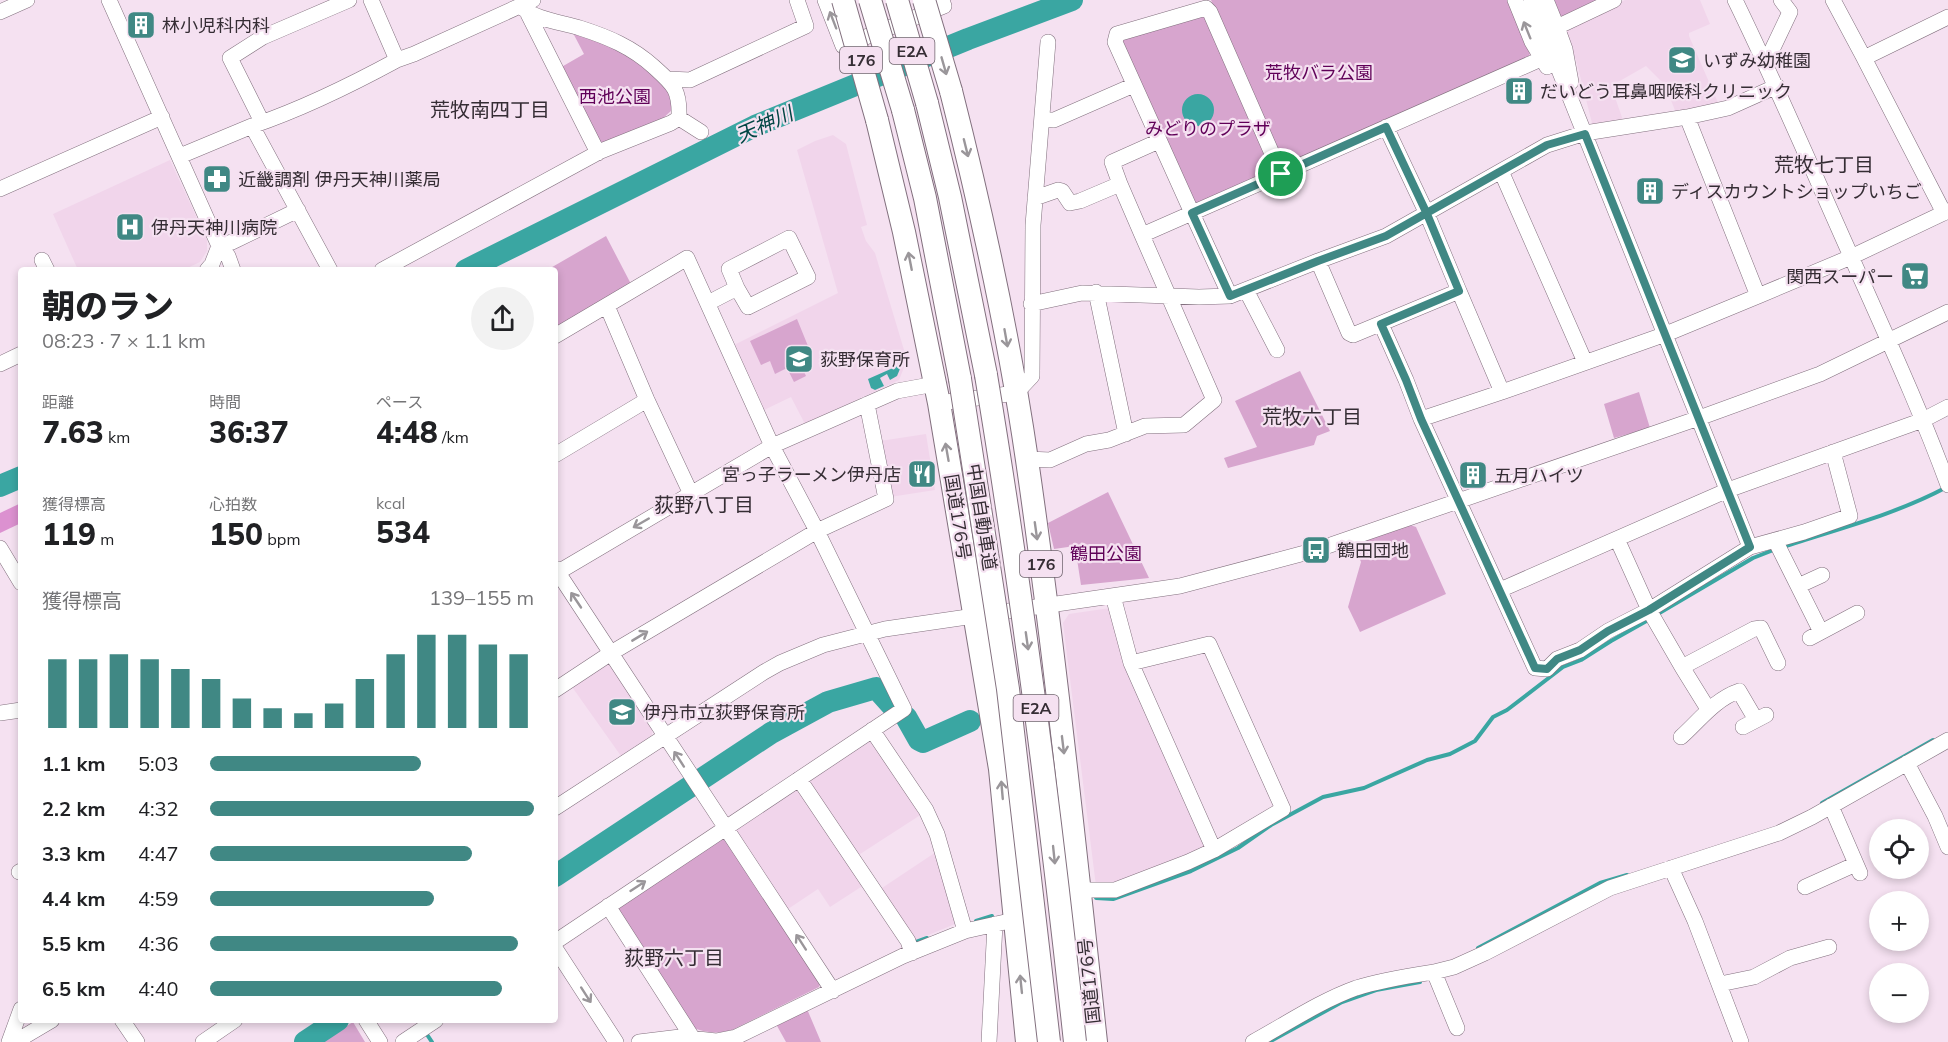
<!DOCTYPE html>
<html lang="ja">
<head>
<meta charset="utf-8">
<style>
	body { margin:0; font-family:Mulish,"Noto Sans JP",sans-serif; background:#f2f2f2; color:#202124; height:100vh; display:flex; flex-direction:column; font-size:22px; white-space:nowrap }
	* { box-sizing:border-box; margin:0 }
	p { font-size:20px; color:#757577 }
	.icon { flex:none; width:33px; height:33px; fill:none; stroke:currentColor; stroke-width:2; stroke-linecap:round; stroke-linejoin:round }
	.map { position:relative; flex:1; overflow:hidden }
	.side { position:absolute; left:18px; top:267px; width:540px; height:756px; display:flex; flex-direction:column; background:#fff; border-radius:6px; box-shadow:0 3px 9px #0003 }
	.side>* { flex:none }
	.buttons { position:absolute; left:1869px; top:819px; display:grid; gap:12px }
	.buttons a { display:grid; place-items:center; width:60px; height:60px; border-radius:50%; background:#fff; box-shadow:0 3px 9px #0003; font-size:30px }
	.pin { position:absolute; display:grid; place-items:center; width:51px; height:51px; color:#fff; margin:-26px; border:3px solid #fff; border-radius:50%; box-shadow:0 2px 6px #0007 }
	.round { display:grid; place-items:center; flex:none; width:63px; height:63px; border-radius:32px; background:#f2f2f2 }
	.headline { display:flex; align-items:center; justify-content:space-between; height:102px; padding:0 24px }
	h1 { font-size:33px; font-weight:800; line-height:45px }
	.figures { display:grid; grid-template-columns:repeat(3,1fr); gap:9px; height:102px; padding:6px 24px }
	.figures div { display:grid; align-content:center }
	.figures b { font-size:30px; font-weight:800 }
	.figures small { font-size:16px; font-weight:400 }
	.figures p { font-size:16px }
	.chart { height:168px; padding:12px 24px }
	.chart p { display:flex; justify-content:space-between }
	.chart svg { width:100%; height:108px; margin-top:6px; stroke:#408884; stroke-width:6 }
	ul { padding:0 24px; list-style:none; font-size:20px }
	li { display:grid; grid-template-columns:96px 72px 1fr; align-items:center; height:45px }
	li i { height:15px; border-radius:8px; background:#408884 }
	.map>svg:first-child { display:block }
	.built { fill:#f1d5eb }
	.green { fill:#d7a5ce }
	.forest { fill:#dc91d0 }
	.water { fill:#3aa6a2 }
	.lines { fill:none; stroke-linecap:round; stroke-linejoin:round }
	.stream { stroke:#3aa6a2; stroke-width:4 }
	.river { stroke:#3aa6a2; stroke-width:22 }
	.minor-casing { stroke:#82707e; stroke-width:16 }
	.highway-casing { stroke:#82707e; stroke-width:24 }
	.minor { stroke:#fff; stroke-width:15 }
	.highway { stroke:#fff; stroke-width:22 }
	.highway-bridge-casing { stroke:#82707e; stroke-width:24; stroke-linecap:butt }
	.highway-bridge { stroke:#fff; stroke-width:22 }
	.oneway { stroke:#9a969a }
	.route-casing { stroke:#fff; stroke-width:12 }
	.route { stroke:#408884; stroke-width:8 }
	.labels { text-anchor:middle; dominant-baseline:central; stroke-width:4.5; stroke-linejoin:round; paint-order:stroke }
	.shield { fill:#f5e1f1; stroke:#6f636d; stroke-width:1.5 }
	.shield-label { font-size:16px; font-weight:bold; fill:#352d34 }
	.poi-label { font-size:18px; fill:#352d34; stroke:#f5e1f1; text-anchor:start }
	.park-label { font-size:18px; fill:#600058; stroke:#f5e1f1 }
	.street-label { font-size:18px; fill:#352d34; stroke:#f5e1f1 }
	.neighbourhood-label { font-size:20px; fill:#352d34; stroke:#f5e1f1 }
	.water-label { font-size:20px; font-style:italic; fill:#024644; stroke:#f5e1f1 }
</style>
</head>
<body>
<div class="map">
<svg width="1948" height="1042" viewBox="0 0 1948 1042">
	<rect width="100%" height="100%" fill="#f5e1f1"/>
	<path class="built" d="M1625,0H1700L1710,24L1689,33V36L1719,105L1676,113L1665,85L1646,66L1611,86L1624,123L1593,127L1576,60L1566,36L1568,27Z
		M833,135L846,144L867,225L861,227L866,241L875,253L907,360L899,380L805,424L791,397L764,410L734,345L838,293L797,150L815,141Z
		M170,160L207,240V251L200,262L183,270H78L53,214Z
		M926,434L935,490L890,497L880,441Z
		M1110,608L1204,845L1203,851L1111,886H1096L1063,623L1069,614Z
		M604,662L611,664L652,728V735L621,756L570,684Z
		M867,740L874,742L922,814L857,856L809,785L810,778Z
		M794,789L801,791L864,885L830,907L818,889L785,911L735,834L736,828Z
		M936,852L955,924L914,941L879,890Z"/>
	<path class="green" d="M1211,0H1510L1530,52L1529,57L1285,164L1280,162Z
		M1551,0H1602L1564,19L1558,18Z
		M1203,14L1275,169L1198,205L1192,203L1121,44L1125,37Z
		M573,33L627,51L673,94L672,110L660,121L598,149L558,69L584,54Z
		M606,236L631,284L555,329V270H547Z
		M797,319L808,346L795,352L806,376L794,382L787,368L775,374L770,361L761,365L750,341Z
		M1300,371L1330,431L1317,436L1314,445L1228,468L1224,458L1257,447L1235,401Z
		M1639,392L1650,428L1614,438L1604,404Z
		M1108,492L1149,578L1081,585L1075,546L1054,549L1048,523Z
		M1410,525L1416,527L1446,594L1360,632L1348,607L1361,562L1353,543Z
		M725,836L821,981L819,987L732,1030C717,1034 705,1033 691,1027L615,906Z
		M807,1009L821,1042H786L776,1024Z
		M353,1022L365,1042H322Z"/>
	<path class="forest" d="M21,503V523L0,533V513Z"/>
	<path class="water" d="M1182 110a16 16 0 1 1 32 0a16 16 0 1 1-32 0Z
		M902,364L897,376L890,380L887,374L880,378L884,386L875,390L871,388L868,379Z"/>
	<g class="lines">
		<path class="stream" d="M1783,547C1837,529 1894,515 1945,488
			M1656,615L1753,558L1776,549
			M1822,803L1933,740
			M1096,898L1113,899L1191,871L1238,848L1271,825L1323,797L1364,788L1427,760L1450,754L1475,741L1493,717L1507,710L1563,667L1581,660L1611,641L1650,619
			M976,921L992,916
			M916,942L927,938
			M1478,948L1600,883L1627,875
			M426,1033L432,1042
			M1269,1042L1342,1002L1376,990L1420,982"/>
		<path class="river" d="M466,270L755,126L968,39L1072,0
			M0,486L21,477
			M906,717L919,740L923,742L970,721
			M555,876L771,733L828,702L876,688L893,707
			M305,1042L338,1020"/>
		<g class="minor-casing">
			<path id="minor" d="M109,0L219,246L212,264L207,270
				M825,0L843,46L944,6L942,0
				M1515,0L1532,42L1547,67
				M1531,0L1750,547L1804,532L1850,516L1833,452
				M1546,0L1557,27
				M1735,0C1776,84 1812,169 1850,254C1884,331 1919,406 1948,485
				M1833,0L1864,58L1948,17
				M0,12L27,0
				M528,14L598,153
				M1764,58L1771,52L1790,12L1781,0
				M1864,58L1944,213
				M397,60L414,54L533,0
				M668,79L690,80L806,26L797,0
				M1571,82L1565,49L1557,27L1614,0
				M1687,117L1728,108L1777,86
				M679,118L701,132
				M1043,119L1054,120L1134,85
				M262,122L230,58L263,37L349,0
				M180,156L252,126
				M1501,171L1547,145L1585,133L1687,117L1758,296L1666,334L1502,392
				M0,189L162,117
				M1035,198L1058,190L1062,191L1070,203L1080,201L1120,184
				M1142,235L1120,184L1112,162L1159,141
				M42,260L47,270
				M1318,261L1386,236L1501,171L1585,362
				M233,270L228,256L219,246L232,242L298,210
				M330,270L252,126C302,109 351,85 397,60L371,0
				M382,270L601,151L671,123L679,118C680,90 674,85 654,67C632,47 608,37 580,28C560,22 536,20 520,6
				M1246,290L1277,350
				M1096,292L1126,434
				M1230,296L1192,213L1541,59
				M1758,296L1851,257L1948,211
				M708,303L737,288L729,269L789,238L808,277L748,307L737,288
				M1031,304L1082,293L1199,297L1230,296L1318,261L1349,333L1353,335L1459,291L1427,214L1386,127
				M607,306L647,400L691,494
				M1381,324L1406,380L1421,419L1535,668L1547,669L1557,659L1580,650L1608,631L1649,610L1750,547
				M555,336L687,258L772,446L817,531L904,709L555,942
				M0,364L21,354
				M939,403L1016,393L1032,376L1033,225L1048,42
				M1421,419L1502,392L1459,291
				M555,455L647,400
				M1027,459L1050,460L1086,444L1109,440L1145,426L1184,425L1214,400L1142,235L1192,213L1115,42L1117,34L1206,8L1210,12L1281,174
				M1617,539L1649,610L1682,667L1754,629L1761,628L1778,663
				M1775,540L1821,632
				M0,548L21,583
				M555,568L833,991
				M555,574L772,446L897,391L935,384
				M1798,586L1822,575
				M1500,590L1728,490L1923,420L1948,407
				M1810,638L1857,613
				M1131,663L1214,850
				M1682,667L1708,709
				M555,690L611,653L817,531L886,499L867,404
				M0,713L21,710
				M1743,727L1766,715
				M872,730L926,810L937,834L965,931
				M1681,737C1699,721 1715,699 1739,691L1756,720
				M1907,763L1935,816L1948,847
				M799,779L908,941L912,953
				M1831,806L1860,873
				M555,808L764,672L780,663L823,645L885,629L1180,586L1316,550L1699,418L1820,374L1948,312
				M1671,868L1695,921L1741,1042
				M19,872L21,871
				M1805,887L1856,864
				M1079,890H1115L1188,862L1214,850L1283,809L1209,644L1131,663L1113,596
				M608,906L692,1037
				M555,948L616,1042
				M1720,984L1754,977L1790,958L1829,947
				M122,1020L137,1042
				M366,1020L380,1042
				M1457,1028L1434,972L1454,967L1485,953L1610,888L1779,833L1812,817L1948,740
				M9,1042L21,1009
				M15,1042L52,1020
				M203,1042L235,1020
				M403,1042L436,1020
				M639,1042L680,1037L716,1041L736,1037L903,956L965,931L1014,920
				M989,1042L995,924
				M1253,1042C1286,1024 1320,1001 1356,988C1381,980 1408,976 1434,972"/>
		</g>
		<g class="highway-casing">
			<path id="highway" d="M951,91C982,213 1009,336 1027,460C1055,654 1075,848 1096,1042
				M927,103L950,197L986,375
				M903,110L925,198L960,379
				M877,120L904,232L939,403L1000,769L1027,1042"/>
		</g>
		<use href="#minor" class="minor"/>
		<use href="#highway" class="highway"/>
		<g class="highway-bridge-casing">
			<path id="highway-bridge" d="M843,0L877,120
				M870,0L903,110
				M897,0L927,103
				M924,0L951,91
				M986,375C1023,597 1051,819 1075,1042
				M960,379L1008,689L1049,1042"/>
		</g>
		<use href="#highway-bridge" class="highway-bridge"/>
	</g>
	<defs><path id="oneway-shaft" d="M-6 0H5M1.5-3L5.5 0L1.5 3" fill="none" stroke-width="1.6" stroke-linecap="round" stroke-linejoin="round" transform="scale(1.5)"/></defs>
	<g class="oneway">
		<use href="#oneway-shaft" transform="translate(833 20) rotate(-111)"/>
		<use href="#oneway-shaft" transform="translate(1527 30) rotate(-112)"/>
		<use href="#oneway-shaft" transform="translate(944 66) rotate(74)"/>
		<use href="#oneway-shaft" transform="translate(966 148) rotate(76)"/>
		<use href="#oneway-shaft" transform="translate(910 261) rotate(-101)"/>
		<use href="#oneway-shaft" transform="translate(1006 338) rotate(80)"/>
		<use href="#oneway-shaft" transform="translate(947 452) rotate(-100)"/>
		<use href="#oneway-shaft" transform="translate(641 523) rotate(150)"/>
		<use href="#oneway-shaft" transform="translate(1036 531) rotate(82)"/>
		<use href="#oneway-shaft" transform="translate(576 600) rotate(-124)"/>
		<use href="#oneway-shaft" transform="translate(640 636) rotate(-31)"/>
		<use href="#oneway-shaft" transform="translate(1027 641) rotate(82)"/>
		<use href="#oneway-shaft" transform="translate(1063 745) rotate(83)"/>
		<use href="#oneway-shaft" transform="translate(679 759) rotate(-123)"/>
		<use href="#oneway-shaft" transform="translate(1002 790) rotate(-95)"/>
		<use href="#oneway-shaft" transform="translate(1054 855) rotate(84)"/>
		<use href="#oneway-shaft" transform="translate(638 886) rotate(-33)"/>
		<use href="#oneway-shaft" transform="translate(801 942) rotate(-123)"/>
		<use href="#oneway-shaft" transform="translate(1021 984) rotate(-96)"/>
		<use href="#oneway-shaft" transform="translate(586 995) rotate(57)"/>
	</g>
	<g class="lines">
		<g class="route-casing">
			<path id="route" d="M1281,174L1386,127L1427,214L1459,291L1381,324L1406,380L1421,419L1535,668L1547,669L1557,659L1580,650L1608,631L1649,610L1750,547L1585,134L1547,145L1386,236L1318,261L1230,296L1192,213L1281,174"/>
		</g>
		<use href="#route" class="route"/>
	</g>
	<defs>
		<g id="building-square" transform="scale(1.5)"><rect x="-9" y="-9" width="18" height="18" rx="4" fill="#408884" stroke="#f5e1f1"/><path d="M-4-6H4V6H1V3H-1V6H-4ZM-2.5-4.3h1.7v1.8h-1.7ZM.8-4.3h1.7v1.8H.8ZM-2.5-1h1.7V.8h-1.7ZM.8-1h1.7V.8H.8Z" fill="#fff"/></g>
		<g id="school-square" transform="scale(1.5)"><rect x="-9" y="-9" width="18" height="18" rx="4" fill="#408884" stroke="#f5e1f1"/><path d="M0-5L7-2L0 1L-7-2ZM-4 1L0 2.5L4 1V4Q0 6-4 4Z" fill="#fff"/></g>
		<g id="pharmacy-square" transform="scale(1.5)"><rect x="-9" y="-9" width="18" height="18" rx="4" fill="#408884" stroke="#f5e1f1"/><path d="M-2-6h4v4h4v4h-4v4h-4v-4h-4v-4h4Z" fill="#fff"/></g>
		<g id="hospital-square" transform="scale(1.5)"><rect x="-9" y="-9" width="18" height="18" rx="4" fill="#408884" stroke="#f5e1f1"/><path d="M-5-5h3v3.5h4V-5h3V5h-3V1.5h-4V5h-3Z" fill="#fff"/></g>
		<g id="supermarket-square" transform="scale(1.5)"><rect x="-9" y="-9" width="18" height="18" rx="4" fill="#408884" stroke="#f5e1f1"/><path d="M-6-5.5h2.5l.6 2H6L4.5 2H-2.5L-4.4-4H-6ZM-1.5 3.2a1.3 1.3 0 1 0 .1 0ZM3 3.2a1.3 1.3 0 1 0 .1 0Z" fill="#fff"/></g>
		<g id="restaurant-square" transform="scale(1.5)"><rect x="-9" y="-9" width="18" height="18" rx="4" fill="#408884" stroke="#f5e1f1"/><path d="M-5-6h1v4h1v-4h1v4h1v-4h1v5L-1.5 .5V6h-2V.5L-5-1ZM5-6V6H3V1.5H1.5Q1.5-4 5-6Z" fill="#fff"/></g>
		<g id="bus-square" transform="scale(1.5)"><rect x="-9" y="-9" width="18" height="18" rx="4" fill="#408884" stroke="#f5e1f1"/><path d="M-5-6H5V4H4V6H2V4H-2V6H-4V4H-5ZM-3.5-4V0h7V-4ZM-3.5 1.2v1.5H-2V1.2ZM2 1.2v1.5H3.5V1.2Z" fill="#fff"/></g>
	</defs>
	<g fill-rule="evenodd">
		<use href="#building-square" x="141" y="25"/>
		<use href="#school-square" x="1682" y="60"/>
		<use href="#building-square" x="1519" y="91"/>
		<use href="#pharmacy-square" x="217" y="179"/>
		<use href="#building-square" x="1650" y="191"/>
		<use href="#hospital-square" x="130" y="227"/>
		<use href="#supermarket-square" x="1915" y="276"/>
		<use href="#school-square" x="799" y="359"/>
		<use href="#restaurant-square" x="922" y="474"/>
		<use href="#building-square" x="1473" y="475"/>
		<use href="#bus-square" x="1316" y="550"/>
		<use href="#school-square" x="622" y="712"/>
	</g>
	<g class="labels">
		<g class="shield">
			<rect x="889.5" y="38" width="45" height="26" rx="4.5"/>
			<rect x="840" y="47" width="42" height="26" rx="4.5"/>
			<rect x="1020" y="551" width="42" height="26" rx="4.5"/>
			<rect x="1013.5" y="695" width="45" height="26" rx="4.5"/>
		</g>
		<g class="shield-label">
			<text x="912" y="51">E2A</text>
			<text x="861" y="60">176</text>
			<text x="1041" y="564">176</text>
			<text x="1036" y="708">E2A</text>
		</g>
		<g class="poi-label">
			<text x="162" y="25">林小児科内科</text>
			<text x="1703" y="60">いずみ幼稚園</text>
			<text x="1540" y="91">だいどう耳鼻咽喉科クリニック</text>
			<text x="238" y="179">近畿調剤 伊丹天神川薬局</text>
			<text x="1671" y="191">ディスカウントショップいちご</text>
			<text x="151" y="227">伊丹天神川病院</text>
			<text x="1894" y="276" text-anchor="end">関西スーパー</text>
			<text x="820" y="359">荻野保育所</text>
			<text x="901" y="474" text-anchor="end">宮っ子ラーメン伊丹店</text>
			<text x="1494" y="475">五月ハイツ</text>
			<text x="1337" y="550">鶴田団地</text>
			<text x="643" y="712">伊丹市立荻野保育所</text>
		</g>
		<g class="park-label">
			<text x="1319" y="72">荒牧バラ公園</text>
			<text x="615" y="96">西池公園</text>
			<text x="1208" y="128">みどりのプラザ</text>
			<text x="1106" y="553">鶴田公園</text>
		</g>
		<g class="street-label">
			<text transform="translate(958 517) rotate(81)">国道176号</text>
			<text transform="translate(982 517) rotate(81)">中国自動車道</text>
			<text transform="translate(1089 981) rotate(-96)">国道176号</text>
		</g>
		<g class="neighbourhood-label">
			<text x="490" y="109">荒牧南四丁目</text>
			<text x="1824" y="164">荒牧七丁目</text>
			<text x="1312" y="416">荒牧六丁目</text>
			<text x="704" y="504">荻野八丁目</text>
			<text x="674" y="957">荻野六丁目</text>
		</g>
		<g class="water-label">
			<text transform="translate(764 124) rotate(-24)">天神川</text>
		</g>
	</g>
</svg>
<div class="buttons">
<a><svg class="icon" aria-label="locate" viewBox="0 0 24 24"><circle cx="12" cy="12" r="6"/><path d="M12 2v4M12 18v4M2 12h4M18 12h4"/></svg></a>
<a>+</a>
<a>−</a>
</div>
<div class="pin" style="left:1281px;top:174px;background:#1e9e55"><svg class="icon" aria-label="arrive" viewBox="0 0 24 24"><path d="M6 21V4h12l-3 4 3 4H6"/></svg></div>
<section class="side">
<div class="headline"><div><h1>朝のラン</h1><p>08:23 · 7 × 1.1 km</p></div><a class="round"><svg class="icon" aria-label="share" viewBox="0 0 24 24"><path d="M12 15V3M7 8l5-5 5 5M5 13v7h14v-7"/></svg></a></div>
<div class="figures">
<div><p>距離</p><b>7.63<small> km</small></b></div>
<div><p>時間</p><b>36:37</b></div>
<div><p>ペース</p><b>4:48<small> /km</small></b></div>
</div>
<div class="figures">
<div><p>獲得標高</p><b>119<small> m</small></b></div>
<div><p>心拍数</p><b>150<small> bpm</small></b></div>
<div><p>kcal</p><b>534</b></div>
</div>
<div class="chart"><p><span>獲得標高</span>139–155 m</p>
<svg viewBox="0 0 160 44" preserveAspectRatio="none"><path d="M5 44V16M15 44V16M25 44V14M35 44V16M45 44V20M55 44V24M65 44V32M75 44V36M85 44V38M95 44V34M105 44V24M115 44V14M125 44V6M135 44V6M145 44V10M155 44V14"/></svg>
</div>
<ul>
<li><b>1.1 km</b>5:03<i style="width:65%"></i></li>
<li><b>2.2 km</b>4:32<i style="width:100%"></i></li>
<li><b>3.3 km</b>4:47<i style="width:81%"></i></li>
<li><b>4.4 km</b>4:59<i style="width:69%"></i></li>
<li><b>5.5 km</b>4:36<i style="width:95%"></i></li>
<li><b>6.5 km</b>4:40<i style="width:90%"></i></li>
</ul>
</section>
</div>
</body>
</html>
